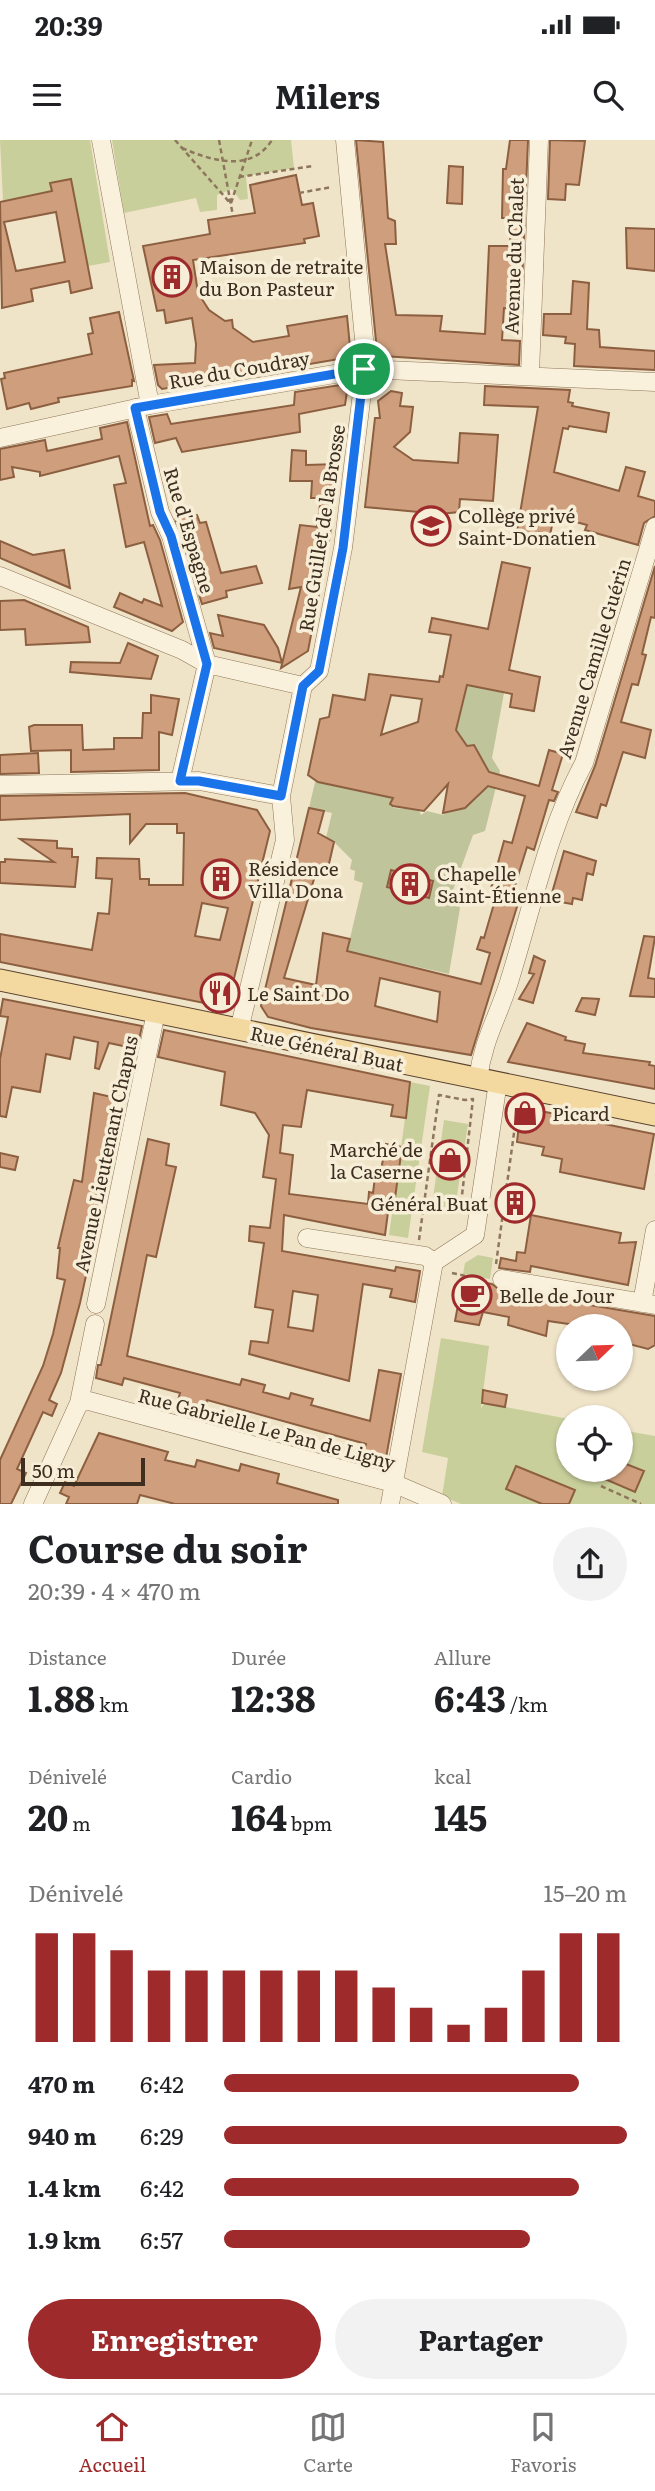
<!DOCTYPE html>
<html lang="fr">
<head>
<meta charset="utf-8">
<style>
	body { margin:0; font-family:Literata,serif; background:#f2f2f2; color:#202124; height:100vh; display:flex; flex-direction:column; font-size:26px; white-space:nowrap }
	* { box-sizing:border-box; margin:0 }
	p { font-size:23px; color:#757577 }
	.icon { flex:none; width:38px; height:38px; fill:none; stroke:currentColor; stroke-width:2; stroke-linecap:round; stroke-linejoin:round }
	.map { position:relative; height:1364px; overflow:hidden }
	.sheet { display:flex; flex-direction:column; background:#fff; flex:1 }
	.sheet>* { flex:none }
	.needle { width:46px; rotate:67deg }
	.buttons { position:absolute; left:556px; top:1174px; display:grid; gap:14px }
	.buttons a { display:grid; place-items:center; width:77px; height:77px; border-radius:50%; background:#fff; box-shadow:0 2px 5px #0004; font-size:35px }
	.scale { position:absolute; left:21px; bottom:18px; width:124px; box-sizing:border-box; padding-left:7px; border:4px solid #3d2e20; border-top:0; font-size:19px; line-height:24px; white-space:nowrap; color:#3d2e20; -webkit-text-stroke:5px #f7eed8; paint-order:stroke }
	.pin { position:absolute; display:grid; place-items:center; width:60px; height:60px; color:#fff; margin:-30px; border:4px solid #fff; border-radius:50%; box-shadow:0 2px 7px #0007 }
	.round { display:grid; place-items:center; flex:none; width:74px; height:74px; border-radius:37px; background:#f2f2f2 }
	.summary { display:flex; align-items:center; justify-content:space-between; height:119px; padding:0 28px }
	h1 { font-size:38px; font-weight:700; line-height:52px }
	.stats { display:grid; grid-template-columns:repeat(3,1fr); gap:10px; height:119px; padding:7px 28px }
	.stats div { display:grid; align-content:center }
	.stats b { font-size:35px; font-weight:700 }
	.stats small { font-size:19px; font-weight:400 }
	.stats p { font-size:19px }
	.chart { height:196px; padding:14px 28px }
	.chart p { display:flex; justify-content:space-between }
	.chart svg { width:100%; height:126px; margin-top:7px; stroke:#9e2a2b; stroke-width:6 }
	.cta { display:flex; gap:14px; margin-top:auto; padding:14px 28px }
	.cta a { flex:1; height:80px; border-radius:42px; background:#9e2a2b; color:#fff; font-size:28px; font-weight:700; line-height:80px; text-align:center }
	.cta a+a { background:#f2f2f2; color:#202124 }
	ul { padding:0 28px; list-style:none; font-size:23px }
	li { display:grid; grid-template-columns:112px 84px 1fr; align-items:center; height:52px }
	li i { height:18px; border-radius:9px; background:#9e2a2b }
	.status { display:flex; justify-content:space-between; align-items:center; height:49px; padding:0 35px; background:#fff; direction:ltr }
	.status svg { height:19px; fill:currentColor }
	header { display:flex; justify-content:space-between; align-items:center; height:91px; padding:0 28px; background:#fff; font-size:32px; font-weight:700 }
	.menu { display:flex; justify-content:space-around; align-items:center; height:98px; border-top:2px solid #e0e0e0; background:#fff; font-size:19px; color:#757577 }
	.menu a { display:grid; justify-items:center; gap:4px }
	.menu .on { color:#9e2a2b }
	.map>svg:first-child { display:block }
	.green { fill:#c9cf9b }
	.cemetery { fill:#bfc49a }
	.building { fill:#cf9f7d; stroke:#8d5f41; stroke-width:2; fill-rule:evenodd }
	.lines { fill:none; stroke-linecap:round; stroke-linejoin:round }
	.minor-casing { stroke:#8d765c; stroke-width:19 }
	.major-casing { stroke:#5b4430; stroke-width:23 }
	.path { stroke:#8d765c; stroke-width:2.5; stroke-dasharray:5 3.5; stroke-linecap:butt }
	.minor { stroke:#faf1dc; stroke-width:18 }
	.major { stroke:#f3d9a0; stroke-width:21 }
	.route-casing { stroke:#fff; stroke-width:14 }
	.route { stroke:#1a73e8; stroke-width:9 }
	.labels { text-anchor:middle; dominant-baseline:central; stroke-width:7; stroke-linejoin:round; paint-order:stroke }
	.street-label { font-size:19px; fill:#3d2e20; stroke:#f7eed8 }
	.poi-label { font-size:19px; fill:#3d2e20; stroke:#f7eed8; text-anchor:start }
</style>
</head>
<body>
<div class="status"><b>20:39</b><svg viewBox="0 0 49 12"><path d="M0 12V9h3v3zM5 12V6h3v6zM10 12V3h3v9zM15 12V0h3v12zM26 1h20v11H26zM47 4h2v5h-2z"/></svg></div>
<header><svg class="icon" aria-label="menu" viewBox="0 0 24 24"><path d="M4 6h16M4 12h16M4 18h16"/></svg>Milers<svg class="icon" aria-label="search" viewBox="0 0 24 24"><circle cx="10" cy="10" r="6"/><path d="M15 15l6 6"/></svg></header>
<div class="map">
<svg width="655" height="1364" viewBox="0 0 655 1364">
	<rect width="100%" height="100%" fill="#f0e4c8"/>
	<path class="green" d="M0,0H90L110,122L88,126L71,39L51,43L52,51L3,61Z
		M112,0H291L294,28L246,36L248,59L240,60L232,49L217,55V70L200,72L196,58L124,73Z
		M410,942L430,946L408,1098L389,1095Z
		M444,980L468,984L454,1075L431,1072Z
		M478,1115L493,1118L490,1139L463,1134L465,1123Z
		M441,1198L489,1206L481,1268L485,1263L569,1279V1330H621V1290L655,1296V1364H461L442,1356L448,1318L422,1312Z"/>
	<path class="cemetery" d="M464,544L504,553L492,618L500,631L485,691L473,695L453,750L460,768L449,834L347,811L363,743L354,740L355,731L350,729L352,720L334,702L326,698L332,673L309,668L316,638L345,648L396,656L393,668L419,670L421,675L427,671L443,675L447,671L463,668L478,657L464,606L454,596Z"/>
	<path class="building" d="M356,0L383,2L388,78L395,81L396,104H385L396,175L442,176L440,191L485,194L489,106H510L511,78H502L503,29H506L510,0H528L521,170L504,168L502,200L520,201L519,225L383,216L377,211Z
		M550,0L585,1L579,45L566,44L565,60L548,59Z
		M449,26L463,27L462,64L447,63Z
		M296,35L302,65L313,63L319,96L304,99L305,103L193,120L198,153L209,170L225,181L232,180L233,188L253,202L289,196L287,186L347,176L351,217L162,249L158,245L154,225L195,223L196,204L192,178L166,183L164,170L157,171L143,106L210,94L208,80L255,73L250,45Z
		M71,39L92,148L71,153L69,141L31,149L33,161L2,168L0,62L52,51L50,43ZM56,72L65,122L16,131L4,82Z
		M626,88L655,89V131L627,128Z
		M573,141L589,143L587,189L599,190L600,207L655,211V230L574,226L575,204L565,203L566,197L543,195L544,174H571Z
		M119,172L134,241L132,240V246L58,258L59,262L31,269L29,263L7,269L1,239L5,238L4,233L92,214L88,194L93,193L90,178Z
		M340,245L347,252L345,265L299,274L300,292L182,312L176,298L155,303L149,277L167,274L171,284L294,265L295,252Z
		M485,246L570,250L568,262L573,263L572,266L609,273L606,292L569,286L568,289L563,288L554,332L619,351L626,327L645,332L638,356L655,361V376L644,383L638,405L585,390L587,385L554,376L550,395L539,392L537,401L516,397L538,267L484,265Z
		M391,251L402,253L400,266L413,267L410,292L394,307L413,320L458,323L460,293L498,295L493,361L460,359L459,372L440,374L365,367L375,278H380L378,261Z
		M127,282L150,386L153,385L160,400L183,482L172,491L114,467L120,453L142,463L144,459L162,466L144,402L126,407L114,345L126,343L119,316L40,336V332L12,327L14,337L0,340V309L45,300L47,311L102,299L100,288Z
		M292,310L306,311V325L338,324L330,395L308,511L281,528L301,447L289,449L300,385L317,387L321,358H311L312,341H290Z
		M183,372L197,375L200,383L206,382L221,433L256,426L262,443L226,451L227,457L202,464L175,378Z
		M0,401L33,415L64,410L70,448L0,418Z
		M502,422L530,428L509,530L540,537L534,571L510,567L512,554L467,545L456,590L467,606L474,605L489,632L539,646L549,610L563,614L552,650L558,652L554,661L549,660L534,710L527,707L512,755L520,757L471,915L311,888L268,877L261,866L309,668L324,671L318,693L334,702L328,728L318,726L284,838L316,845L323,793L350,799L347,811L481,844L490,813L477,809L481,797L484,798L498,750L491,748L504,701L512,703L525,656L488,646L465,668L443,673L448,644L424,671L393,666L390,664L393,658L318,642L308,635L320,579L329,577L333,555L365,560L369,534L439,542L440,536L443,537L451,495L429,492L432,478L488,489ZM391,555L422,559L418,582L381,595ZM380,838L440,852L437,882L375,866Z
		M655,426V478L651,477L642,514L646,515L638,545L632,544L621,582L651,590L645,618L623,612L606,666L601,664L597,678L576,672L595,626Z
		M24,460L88,487L90,502L26,505L25,489L0,490V461Z
		M218,475L264,485L278,508L282,523L214,508L210,493L223,496Z
		M128,503L158,516L151,539L70,532L71,522L120,523Z
		M151,555L179,559L172,595L159,592V630L71,632V610L31,611L29,587L34,585H82L83,610L114,609V598H142L143,573H151Z
		M38,613L39,633L0,634V615Z
		M185,653L257,670L270,691L229,859L219,866L0,822V794L92,810L98,773L109,774L112,739L96,738L97,718L139,719L140,739H149V745H183L184,693H177V684H146L130,703V674L0,680V656ZM202,763L228,768L220,800L195,796Z
		M20,699L57,701V708L72,709V717H78L75,747L0,743V722H5V719L54,722Z
		M564,711L596,721L593,735L587,733L582,760L573,758L572,764L550,760Z
		M391,730L433,741L429,758L387,747Z
		M644,796L655,797L648,838L655,839V857L630,856Z
		M534,816L545,821L533,863L519,859L534,834L529,833Z
		M582,858L599,859L595,875L576,871Z
		M3,859L142,886L137,909L109,903L99,929L95,928L98,902L74,897L70,919L46,914L40,952L12,947L6,977L0,976V919L8,877L0,876Z
		M527,883L566,897L565,900L585,904L583,913L650,922L649,925L655,926V949L508,922Z
		M164,890L410,942L406,978L391,976L393,965L307,950L301,987L283,985L280,1013L293,1015L289,1054L368,1064L369,1052L373,1053L376,1029L381,1030L386,1004L402,1007L395,1058L390,1057L385,1095L284,1075L282,1111L395,1131L396,1127L420,1131L415,1162L390,1157L392,1149L363,1144L349,1241L249,1214L251,1201L268,1203L273,1170L255,1167L264,1103L249,1101L250,1086L270,1088L276,1039L263,1037L269,995L255,973L221,965L225,932L158,917ZM293,1151L318,1155L313,1191L288,1187Z
		M94,953L116,958L110,985H114L108,1016L112,1017L80,1163L61,1233L49,1260L57,1264L52,1276L43,1272L17,1329L26,1333L11,1364H0V1320L43,1226L53,1194L65,1140L57,1138L60,1108H58L74,1040L82,1042Z
		M521,967L654,994L644,1049L560,1032L562,1019L542,1015L544,1007L517,1002Z
		M148,999L169,1004L166,1025L176,1027L156,1117L147,1115L127,1216L240,1245L242,1239L265,1245L263,1252L289,1259L291,1253L313,1259L311,1265L370,1281L379,1230L401,1234L386,1318L364,1312L366,1304L207,1260L205,1268L178,1260L180,1253L124,1238L122,1245L96,1238L98,1225H101Z
		M0,1013L18,1017L15,1030L0,1027Z
		M509,1056L523,1058L520,1078L506,1076Z
		M531,1075L621,1093L619,1103L636,1102L628,1145L531,1126L530,1132L499,1128L501,1118L516,1121L517,1112L525,1113Z
		M463,1139L492,1144L500,1150L655,1176V1205L648,1209L621,1202V1186H582L548,1181L546,1196L508,1185L509,1177L483,1172L479,1185L455,1181Z
		M483,1250L507,1255L505,1267L482,1263Z
		M99,1293L168,1312L165,1320L195,1327L197,1320L239,1331L241,1324L279,1334L277,1343L338,1360V1364H175L140,1355L137,1364H66L69,1357L60,1353L65,1342L74,1346Z
		M621,1322L644,1331L635,1352L584,1330H621Z
		M516,1326L575,1350L569,1364H542L506,1349Z"/>
	<g class="lines">
		<g class="minor-casing">
			<path id="minor" d="M101,0L150,265
				M530,234L539,0
				M135,268L160,372L171,396L207,524L180,641
				M0,298L150,265L364,229L655,242
				M0,436L182,510L207,524L303,546
				M303,546L319,531L343,408L366,220L345,0
				M0,645L199,641L281,656
				M239,890L285,700L281,656L303,546
				M478,939C483,900 498,877 509,842C532,769 548,689 584,623L655,387
				M307,1098L425,1116L434,1122
				M434,1122L475,1095L498,942
				M502,1139L655,1165
				M642,1163L655,1090
				M96,1164L156,872
				M79,1263L89,1261L393,1343L442,1364
				M33,1364L79,1263L95,1184
				M390,1364L434,1122"/>
		</g>
		<g class="major-casing">
			<path id="major" d="M0,840L655,975"/>
		</g>
		<path class="path" d="M175,0L231,64
			M219,0L233,76
			M182,8C212,21 251,33 272,0
			M239,37L313,26
			M299,53L332,47
			M231,63L252,0
			M419,1100L439,955L465,960L473,959L461,1064
			M496,1124L518,964
			M452,1133L484,1140
			M601,1346L641,1364"/>
		<use href="#minor" class="minor"/>
		<use href="#major" class="major"/>
	</g>
	<g class="lines">
		<g class="route-casing">
			<path id="route" d="M364,229L343,408L319,531L303,546L281,656L199,641H180L207,524L171,396L160,372L135,268Z"/>
		</g>
		<use href="#route" class="route"/>
	</g>
	<defs>
		<g id="building-ring" transform="scale(2.0125)"><circle r="9.5" fill="#f7eed8" stroke="#9e2a2b" stroke-width="1.5"/><path d="M-4-6H4V6H1V3H-1V6H-4ZM-2.5-4.3h1.7v1.8h-1.7ZM.8-4.3h1.7v1.8H.8ZM-2.5-1h1.7V.8h-1.7ZM.8-1h1.7V.8H.8Z" fill="#9e2a2b"/></g>
		<g id="school-ring" transform="scale(2.0125)"><circle r="9.5" fill="#f7eed8" stroke="#9e2a2b" stroke-width="1.5"/><path d="M0-5L7-2L0 1L-7-2ZM-4 1L0 2.5L4 1V4Q0 6-4 4Z" fill="#9e2a2b"/></g>
		<g id="restaurant-ring" transform="scale(2.0125)"><circle r="9.5" fill="#f7eed8" stroke="#9e2a2b" stroke-width="1.5"/><path d="M-5-6h1v4h1v-4h1v4h1v-4h1v5L-1.5 .5V6h-2V.5L-5-1ZM5-6V6H3V1.5H1.5Q1.5-4 5-6Z" fill="#9e2a2b"/></g>
		<g id="shop-ring" transform="scale(2.0125)"><circle r="9.5" fill="#f7eed8" stroke="#9e2a2b" stroke-width="1.5"/><path d="M-5-2.5h2.3a2.7 3.5 0 0 1 5.4 0H5L5.5 6h-11ZM-1.5-2.5h3a1.5 2.3 0 0 0-3 0Z" fill="#9e2a2b"/></g>
		<g id="cafe-ring" transform="scale(2.0125)"><circle r="9.5" fill="#f7eed8" stroke="#9e2a2b" stroke-width="1.5"/><path d="M-5.5-4.5H6V0H3Q3 3.5 0 3.5H-2.5Q-5.5 3.5-5.5 0ZM3-3.2v2h1.7v-2ZM-6 4.5H4V6H-6Z" fill="#9e2a2b"/></g>
	</defs>
	<g fill-rule="evenodd">
		<use href="#building-ring" x="172" y="137"/>
		<use href="#school-ring" x="431" y="386"/>
		<use href="#building-ring" x="221" y="739"/>
		<use href="#building-ring" x="410" y="744"/>
		<use href="#restaurant-ring" x="220" y="853"/>
		<use href="#shop-ring" x="525" y="973"/>
		<use href="#shop-ring" x="450" y="1020"/>
		<use href="#building-ring" x="515" y="1063"/>
		<use href="#cafe-ring" x="472" y="1155"/>
	</g>
	<g class="labels">
		<g class="street-label">
			<text transform="translate(513 116) rotate(-88)">Avenue du Chalet</text>
			<text transform="translate(239 229) rotate(-10)">Rue du Coudray</text>
			<text transform="translate(321 388) rotate(-81)">Rue Guillet de la Brosse</text>
			<text transform="translate(190 390) rotate(73)">Rue d'Espagne</text>
			<text transform="translate(593 518) rotate(-73)">Avenue Camille Guérin</text>
			<text transform="translate(327 908) rotate(12)">Rue Général Buat</text>
			<text transform="translate(105 1014) rotate(-78)">Avenue Lieutenant Chapus</text>
			<text transform="translate(267 1288) rotate(15)">Rue Gabrielle Le Pan de Ligny</text>
		</g>
		<g class="poi-label">
			<text x="199" y="126">Maison de retraite<tspan x="199" dy="22">du Bon Pasteur</tspan></text>
			<text x="458" y="375">Collège privé<tspan x="458" dy="22">Saint-Donatien</tspan></text>
			<text x="248" y="728">Résidence<tspan x="248" dy="22">Villa Dona</tspan></text>
			<text x="437" y="733">Chapelle<tspan x="437" dy="22">Saint-Étienne</tspan></text>
			<text x="247" y="853">Le Saint Do</text>
			<text x="552" y="973">Picard</text>
			<text x="423" y="1009" text-anchor="end">Marché de<tspan x="423" dy="22">la Caserne</tspan></text>
			<text x="488" y="1063" text-anchor="end">Général Buat</text>
			<text x="499" y="1155">Belle de Jour</text>
		</g>
	</g>
</svg>
<div class="buttons">
<a><svg class="needle" viewBox="-14 -14 28 28"><path d="M0-13l5 13h-10z" fill="#e53935"/><path d="M0 13l5-13h-10z" fill="#757577"/></svg></a>
<a><svg class="icon" aria-label="locate" viewBox="0 0 24 24"><circle cx="12" cy="12" r="6"/><path d="M12 2v4M12 18v4M2 12h4M18 12h4"/></svg></a>
</div>
<div class="scale">50 m</div>
<div class="pin" style="left:364px;top:229px;background:#1e9e55"><svg class="icon" aria-label="arrive" viewBox="0 0 24 24"><path d="M6 21V4h12l-3 4 3 4H6"/></svg></div>
</div>
<section class="sheet">
<div class="summary"><div><h1>Course du soir</h1><p>20:39 · 4 × 470 m</p></div><a class="round"><svg class="icon" aria-label="share" viewBox="0 0 24 24"><path d="M12 15V3M7 8l5-5 5 5M5 13v7h14v-7"/></svg></a></div>
<div class="stats">
<div><p>Distance</p><b>1.88<small> km</small></b></div>
<div><p>Durée</p><b>12:38</b></div>
<div><p>Allure</p><b>6:43<small> /km</small></b></div>
</div>
<div class="stats">
<div><p>Dénivelé</p><b>20<small> m</small></b></div>
<div><p>Cardio</p><b>164<small> bpm</small></b></div>
<div><p>kcal</p><b>145</b></div>
</div>
<div class="chart"><p><span>Dénivelé</span>15–20 m</p>
<svg viewBox="0 0 160 44" preserveAspectRatio="none"><path d="M5 44V6M15 44V6M25 44V12M35 44V19M45 44V19M55 44V19M65 44V19M75 44V19M85 44V19M95 44V25M105 44V32M115 44V38M125 44V32M135 44V19M145 44V6M155 44V6"/></svg>
</div>
<ul>
<li><b>470 m</b>6:42<i style="width:88%"></i></li>
<li><b>940 m</b>6:29<i style="width:100%"></i></li>
<li><b>1.4 km</b>6:42<i style="width:88%"></i></li>
<li><b>1.9 km</b>6:57<i style="width:76%"></i></li>
</ul>
<div class="cta"><a>Enregistrer</a><a>Partager</a></div>
</section>
<nav class="menu">
<a class="on"><svg class="icon" aria-label="home" viewBox="0 0 24 24"><path d="M3 11l9-7 9 7M6 9v11h12V9"/></svg>Accueil</a>
<a><svg class="icon" aria-label="map" viewBox="0 0 24 24"><path d="M3 6l6-2 6 2 6-2v14l-6 2-6-2-6 2zM9 4v14M15 6v14"/></svg>Carte</a>
<a><svg class="icon" aria-label="saved" viewBox="0 0 24 24"><path d="M7 4h10v16l-5-4-5 4z"/></svg>Favoris</a>
</nav>
</body>
</html>
